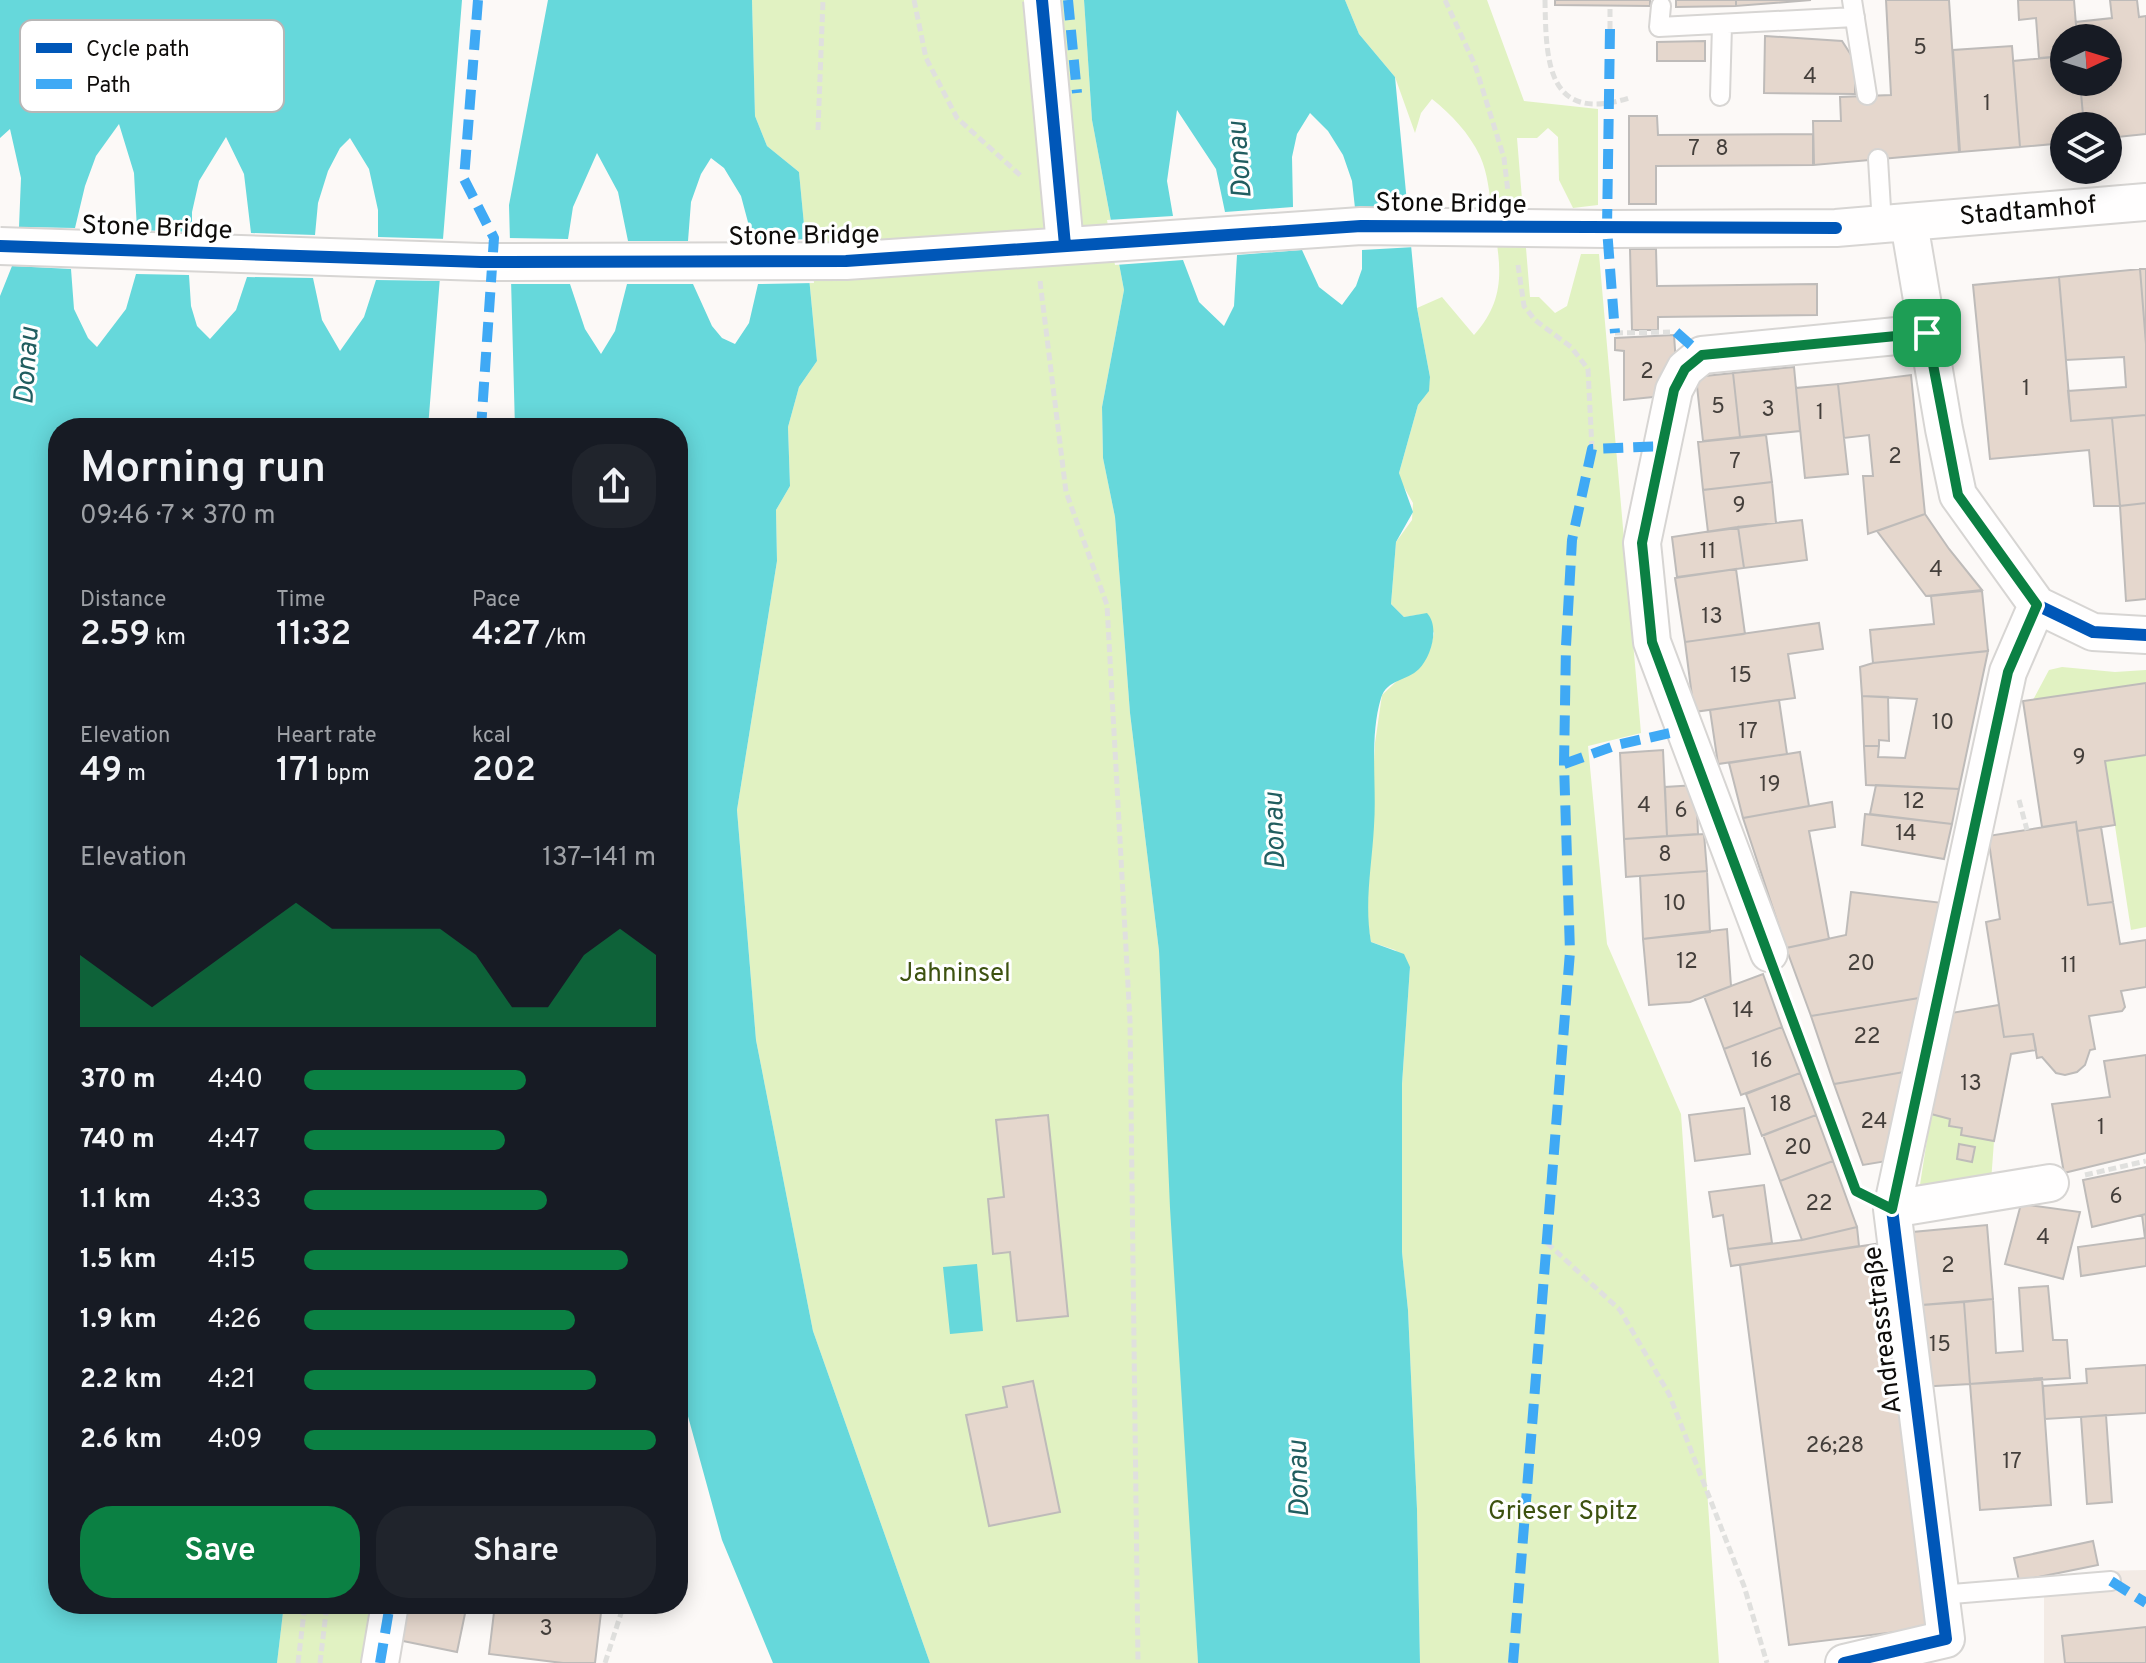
<!DOCTYPE html>
<html lang="en">
<head>
<meta charset="utf-8">
<style>
	body { margin:0; font-family:Overpass,sans-serif; background:#20242c; color:#f1f3f6; height:100vh; display:flex; flex-direction:column; font-size:30px; white-space:nowrap }
	* { box-sizing:border-box; margin:0 }
	p { font-size:26px; color:#9ea1a6 }
	.icon { flex:none; width:44px; height:44px; fill:none; stroke:currentColor; stroke-width:2; stroke-linecap:round; stroke-linejoin:round }
	.map { position:relative; flex:1; overflow:hidden }
	.drawer { position:absolute; left:48px; top:418px; width:640px; height:1196px; display:flex; flex-direction:column; background:#171b24; border-radius:32px; box-shadow:0 4px 20px #0003 }
	.drawer>* { flex:none }
	.needle { width:52px; rotate:86deg }
	.tools { position:absolute; left:2050px; top:24px; display:grid; gap:16px }
	.tools a { display:grid; place-items:center; width:72px; height:72px; border-radius:50%; background:#171b24; box-shadow:0 4px 20px #0003; font-size:40px }
	.pin { position:absolute; display:grid; place-items:center; width:68px; height:68px; color:#fff; margin:-34px; border-radius:16px; box-shadow:0 4px 12px #0006 }
	.round { display:grid; place-items:center; flex:none; width:84px; height:84px; border-radius:32px; background:#20242c }
	.head { display:flex; align-items:center; justify-content:space-between; height:136px; padding:0 32px }
	h1 { font-size:44px; font-weight:600; line-height:60px }
	.stats { display:grid; grid-template-columns:repeat(3,1fr); gap:12px; height:136px; padding:8px 32px }
	.stats div { display:grid; align-content:center }
	.stats b { font-size:34px; font-weight:600 }
	.stats small { font-size:22px; font-weight:400 }
	.stats p { font-size:22px }
	.chart { height:224px; padding:16px 32px }
	.chart p { display:flex; justify-content:space-between }
	.chart svg { width:100%; height:144px; margin-top:8px; fill:#0b8043; opacity:.7 }
	.primary-button { display:flex; gap:16px; margin-top:auto; padding:16px 32px }
	.primary-button a { flex:1; height:92px; border-radius:32px; background:#0b8043; color:#fff; font-size:32px; font-weight:600; line-height:92px; text-align:center }
	.primary-button a+a { background:#20242c; color:#f1f3f6 }
	ul { padding:0 32px; list-style:none; font-size:26px }
	li { display:grid; grid-template-columns:128px 96px 1fr; align-items:center; height:60px }
	li i { height:20px; border-radius:10px; background:#0b8043 }
	.map>svg:first-child { display:block }
	.built { fill:#f3ebe5 }
	.green { fill:#e1f2c2 }
	.water { fill:#66d8db }
	.pier { fill:#fcf9f7 }
	.building { fill:#e5d7cd; stroke:#bebbb9; stroke-width:2 }
	.lines { fill:none; stroke-linecap:round; stroke-linejoin:round }
	.lane-casing { stroke:#d7d5d3; stroke-width:22 }
	.street-casing { stroke:#d7d5d3; stroke-width:40 }
	.path { stroke:#e0e0de; stroke-width:5; stroke-dasharray:8 4; stroke-linecap:butt }
	.lane { stroke:#fffefe; stroke-width:18 }
	.street { stroke:#fffefe; stroke-width:36 }
	.street-bridge-casing { stroke:#d7d5d3; stroke-width:40; stroke-linecap:butt }
	.street-bridge { stroke:#fffefe; stroke-width:36 }
	.quiet { stroke:#3fa9f5; stroke-width:10; stroke-dasharray:20 10; stroke-linecap:butt }
	.cycleway-casing { stroke:#fff; stroke-width:17 }
	.cycleway { stroke:#0057b8; stroke-width:12 }
	.route-casing { stroke:#fff; stroke-width:16 }
	.route { stroke:#0b8043; stroke-width:10 }
	.labels { text-anchor:middle; dominant-baseline:central; stroke-width:6; stroke-linejoin:round; paint-order:stroke }
	.number-label { font-size:22px; fill:#443f3b }
	.street-label { font-size:26px; fill:#0e0c0a; stroke:#fff }
	.park-label { font-size:26px; fill:#3d5210; stroke:#fff }
	.water-label { font-size:28px; font-style:italic; fill:#215e60; stroke:#fff }
	.key { fill:#fff; stroke:#b7b6b6; stroke-width:2 }
	.key-label { font-size:22px; fill:#0e0c0a }
</style>
</head>
<body>
<div class="map">
<svg width="2146" height="1663" viewBox="0 0 2146 1663">
	<rect width="100%" height="100%" fill="#fcf9f7"/>
	<path class="built" d="M2146,1570V1663H2044V1581L2102,1571Z"/>
	<path class="green" d="M752,0H1084L1092,120L1124,290L1102,407L1103,458L1115,517L1130,713L1159,951L1198,1663H930L813,1331L756,1040L737,810L777,561L776,510L790,486L788,427L799,387L817,361L799,172L767,146L755,116Z
		M1345,0H1487L1524,101L1598,109V205L1573,208L1559,180L1558,137L1548,128L1537,138H1517L1530,297H1539L1555,313L1567,306L1581,254H1599L1641,733L1588,746L1607,944L1681,1114L1719,1663H1420L1417,1509L1408,1310L1402,1252V1084L1410,967L1395,950L1371,942L1366,914L1375,743L1382,695L1430,650L1434,633L1423,614L1404,617L1391,604L1396,542L1412,520L1413,503L1400,480L1399,473L1418,405L1428,392L1430,377L1417,308L1442,297L1474,335C1510,295 1499,260 1492,211C1489,192 1488,174 1480,156C1469,133 1452,115 1432,99L1421,113L1415,133L1395,77L1359,34Z
		M2062,667L2115,672L2146,670V683L2033,700L2049,670Z
		M2146,755V927L2131,930L2105,761Z
		M1931,1114L1950,1119L1949,1126L1962,1128V1135L1994,1141L1991,1182L1919,1191Z
		M284,1604H390L380,1663H277Z"/>
	<path class="water" d="M0,0H462L428,428H58V1604H284L277,1663H0Z
		M548,0H752L755,116L767,146L799,172L817,361L799,387L788,427L790,486L776,510L777,561L737,810L756,1040L813,1331L930,1663H773L722,1540L678,1380V428H515L509,205Z
		M1084,0H1345L1359,34L1395,77L1417,308L1430,377L1429,391L1418,405L1399,473L1413,512L1396,542L1391,604L1404,617L1427,613C1440,627 1431,657 1419,669C1407,681 1387,679 1381,698C1369,738 1377,785 1374,826C1372,865 1364,903 1371,942L1404,954L1410,967L1402,1084V1252L1408,1310L1417,1509L1420,1663H1198L1170,1208L1159,951L1130,713L1115,517L1103,458L1102,407L1124,290L1092,120Z
		M977,1264L983,1331L950,1334L943,1267Z"/>
	<path class="pier" d="M1177,110L1216,169L1225,212L1293,207L1292,157L1297,134L1310,113L1328,131L1343,155L1352,181L1355,208L1412,207L1415,247L1362,250V269L1356,286L1342,305L1319,287L1302,250L1237,255L1234,306L1224,326L1199,302L1183,260L1115,265L1107,220L1173,216L1167,181Z
		M119,124L134,173L137,230L192,232V212L199,181L226,137L244,174L251,233L315,235L318,203L328,171L340,148L350,138L369,169L378,210V237L448,239L445,281L376,280L364,317L340,351L322,320L313,278L247,277L236,310L210,339L197,326L191,306L189,275L136,274L126,309L97,347L88,338L74,309L71,269L12,266L0,296V138L10,129L21,178L19,227L75,228L85,186L96,156Z
		M597,153L618,192L628,241H688L691,202L701,174L711,158L724,168L741,196L753,241L810,239L814,283L758,284L749,323L735,344L722,338L712,326L693,284H627L615,331L601,354L585,329L570,284H507L506,238L568,239L573,207Z"/>
	<path class="building" d="M1555,0H1650V6L1555,5Z
		M1676,0H1736V6L1676,7Z
		M1736,0H1811L1736,6Z
		M1886,0H1949L1959,152L1814,165L1813,121H1841L1840,97L1891,95Z
		M2018,0H2074L2077,38H2064V56L2039,58L2036,18L2019,20Z
		M2110,0H2137L2139,17L2146,16V134L2108,138V126H2084L2080,82H2108V38H2077L2076,22L2112,18Z
		M1765,36L1842,41L1855,61V94L1764,93Z
		M1705,41V61H1657V42Z
		M2012,46L2020,147L1960,152L1953,50Z
		M2064,56V82H2080L2084,126H2064V143L2020,147L2013,61Z
		M1629,116H1657L1658,135L1813,134V165L1656,166V204H1629Z
		M1630,249H1656L1657,286L1817,284V315L1658,317V330H1632Z
		M2140,269L2146,344V415L2071,421L2068,391L2126,387L2124,357L2066,360L2059,277Z
		M2140,269H2146V344Z
		M2059,277L2071,421L2112,418L2120,506H2094L2089,450L1990,459L1973,285Z
		M1674,335L1676,364L1663,396L1624,400V351L1615,350V338Z
		M1794,367L1800,431L1740,437L1733,373Z
		M1733,373L1740,437L1703,441L1696,377Z
		M1911,375L1925,514L1868,534L1863,476H1873L1869,435L1844,438L1838,384Z
		M1838,384L1848,474L1805,478L1796,388Z
		M2146,415V503L2120,506L2112,418Z
		M1766,435L1772,482L1703,490L1698,442Z
		M1772,482L1776,523L1708,532L1703,490Z
		M2146,503V599L2126,601L2120,506Z
		M1925,514L1949,549L1982,590L1926,596L1877,531Z
		M1802,520L1807,560L1744,568L1738,527Z
		M1738,527L1744,568L1677,577L1672,537Z
		M1736,569L1745,634L1685,642L1675,578Z
		M1982,591L1988,651L1873,663L1870,630L1934,624L1931,596Z
		M1819,623L1823,649L1788,654L1795,698L1694,712L1685,642Z
		M1988,651L1959,789L1866,785L1864,746H1879L1878,757L1905,758L1917,699L1862,696L1860,667L1873,663Z
		M2146,683V755L2105,761L2115,825L2077,831L2076,822L2042,827L2023,701Z
		M1862,696L1888,697L1889,741L1879,740V746H1864Z
		M1779,700L1787,754L1718,764L1710,710Z
		M1663,750L1667,836L1624,839L1620,753Z
		M1800,752L1809,806L1743,818L1729,763Z
		M1696,785L1698,834L1667,836L1665,787Z
		M1876,785L1959,789L1952,824L1870,814Z
		M1832,802L1835,827L1809,831L1829,939L1786,948L1743,818Z
		M1865,814L1952,824L1944,859L1862,845Z
		M2076,822L2088,905L2113,902L2120,944L2146,940V987L2121,991L2125,1007L2122,1011L2089,1016L2095,1049L2090,1050L2085,1065L2077,1072L2065,1075L2056,1073L2042,1057L2037,1058L2033,1034L2004,1037L1986,922L2000,919L1988,836Z
		M2101,827L2113,902L2088,905L2077,831Z
		M1704,834L1707,871L1626,877L1624,839Z
		M1707,871L1710,932L1643,939L1640,876Z
		M1851,892L1943,903L1925,997L1811,1016L1786,948L1846,935Z
		M1727,929L1731,986L1690,1002L1649,1005L1643,939Z
		M1763,974L1782,1027L1724,1049L1704,996Z
		M1925,997L1910,1071L1834,1084L1811,1016Z
		M1999,1005L2004,1037L2033,1034L2036,1050L2011,1054L1994,1141L1961,1135L1962,1128L1949,1126L1950,1119L1931,1114L1951,1013Z
		M1782,1027L1800,1073L1741,1095L1724,1049Z
		M2146,1055V1153L2064,1173L2052,1104L2110,1097L2104,1061Z
		M1910,1071L1893,1160L1863,1165L1834,1084Z
		M1800,1073L1816,1115L1762,1136L1746,1094Z
		M1744,1108L1750,1154L1695,1161L1689,1115Z
		M1048,1115L1068,1316L1017,1321L1010,1252L993,1254L988,1199L1004,1197L996,1120Z
		M1816,1115L1833,1161L1780,1181L1763,1135Z
		M1959,1144L1975,1147L1972,1162L1957,1159Z
		M1833,1161L1857,1227L1802,1240L1780,1181Z
		M2146,1167V1214L2092,1227L2083,1180Z
		M1764,1185L1772,1243L1728,1249L1723,1215L1713,1217L1709,1192Z
		M2021,1204L2080,1212L2063,1279L2005,1264Z
		M2146,1214V1266L2081,1276L2078,1247L2145,1238L2142,1215Z
		M1987,1225L1993,1299L1909,1306L1902,1233Z
		M1857,1227L1859,1246L1731,1266L1728,1249L1802,1240Z
		M1882,1243L1929,1628L1789,1645L1740,1265Z
		M2048,1286L2053,1340H2067L2070,1378L1970,1384L1964,1302L1993,1299L1996,1353L2023,1351L2019,1288Z
		M1964,1302L1970,1384L1918,1387L1909,1306Z
		M2146,1365V1413L2045,1419L2043,1386L2087,1383L2086,1369Z
		M2042,1378L2051,1505L1980,1510L1970,1384Z
		M1033,1381L1060,1512L989,1526L966,1415L1007,1407L1003,1387Z
		M2106,1415L2112,1502L2087,1504L2081,1417Z
		M2093,1541L2098,1565L2019,1581L2014,1558Z
		M400,1604H467L457,1652L393,1639Z
		M495,1604H602L595,1663H563L489,1654Z
		M2146,1627V1663H2065L2062,1636Z"/>
	<g class="lines">
		<g class="lane-casing">
			<path id="lane" d="M1852,0L1867,95
				M1661,6L1659,27L1855,17
				M1720,96L1722,26
				M1878,159L1882,225
				M1940,1595L2111,1581"/>
		</g>
		<g class="street-casing">
			<path id="street" d="M1909,223L1944,429L1958,495L2037,605L2093,632L2146,635
				M1607,229L1836,228L2146,202
				M1769,953L1652,642L1642,543L1674,390L1685,369L1702,355L1927,333
				M1892,1209L2050,1183
				M380,1663L390,1604
				M1844,1663L1946,1639L1892,1209L2008,672L2037,605"/>
		</g>
		<path class="path" d="M914,0L926,58L957,118L1021,176
			M1445,0L1475,65L1504,158L1508,192
			M1545,0C1546,62 1547,124 1629,98
			M1610,29V6
			M818,130L823,0
			M1518,265L1524,306L1535,320L1571,347L1588,369L1592,449
			M1040,281L1066,492L1107,605L1130,1021L1138,1663
			M1615,333L1670,332
			M2019,800L2027,830
			M1781,985L1859,1192
			M2085,1175L2146,1161
			M1547,1243L1620,1310L1669,1394L1744,1586L1767,1663
			M298,1663L305,1604
			M320,1663L327,1604
			M605,1663L624,1604"/>
		<use href="#lane" class="lane"/>
		<use href="#street" class="street"/>
		<g class="street-bridge-casing">
			<path id="street-bridge" d="M1042,0L1065,245
				M0,246L481,262L846,261L1361,226L1607,229"/>
		</g>
		<use href="#street-bridge" class="street-bridge"/>
		<path class="quiet" d="M478,0L464,179L494,238L481,428
			M1068,0L1077,93
			M1610,29L1607,229L1615,333
			M1676,332L1702,355
			M1564,764L1617,745L1683,730
			M1769,953L1652,642L1642,543L1674,390L1685,369L1702,355L1927,333
			M2111,1581L2146,1603
			M380,1663L390,1604
			M1513,1663L1570,952L1564,764L1566,646L1572,540L1592,449L1664,446"/>
		<g class="cycleway-casing">
			<path id="cycleway" d="M1042,0L1065,245
				M0,246L481,262L846,261L1361,226L1836,228
				M1927,333L1958,495L2037,605L2093,632L2146,635
				M1844,1663L1946,1639L1892,1209L2008,672L2037,605"/>
		</g>
		<use href="#cycleway" class="cycleway"/>
	</g>
	<g class="lines">
		<g class="route-casing">
			<path id="route" d="M1927,333L1958,495L2037,605L2008,672L1892,1209L1856,1191L1652,642L1642,543L1674,390L1685,369L1702,355Z"/>
		</g>
		<use href="#route" class="route"/>
	</g>
	<g class="labels">
		<g class="number-label">
			<text x="1920" y="48">5</text>
			<text x="1810" y="77">4</text>
			<text x="1987" y="104">1</text>
			<text x="1694" y="149">7</text>
			<text x="1722" y="149">8</text>
			<text x="1647" y="372">2</text>
			<text x="2026" y="389">1</text>
			<text x="1718" y="407">5</text>
			<text x="1768" y="410">3</text>
			<text x="1820" y="413">1</text>
			<text x="1895" y="457">2</text>
			<text x="1735" y="462">7</text>
			<text x="1739" y="506">9</text>
			<text x="1708" y="552">11</text>
			<text x="1936" y="570">4</text>
			<text x="1712" y="617">13</text>
			<text x="1741" y="676">15</text>
			<text x="1943" y="723">10</text>
			<text x="1748" y="732">17</text>
			<text x="2079" y="758">9</text>
			<text x="1770" y="785">19</text>
			<text x="1914" y="802">12</text>
			<text x="1644" y="806">4</text>
			<text x="1681" y="811">6</text>
			<text x="1906" y="834">14</text>
			<text x="1665" y="855">8</text>
			<text x="1675" y="904">10</text>
			<text x="1687" y="962">12</text>
			<text x="1861" y="964">20</text>
			<text x="2069" y="966">11</text>
			<text x="1743" y="1011">14</text>
			<text x="1867" y="1037">22</text>
			<text x="1762" y="1061">16</text>
			<text x="1971" y="1084">13</text>
			<text x="1781" y="1105">18</text>
			<text x="1874" y="1122">24</text>
			<text x="2101" y="1128">1</text>
			<text x="1798" y="1148">20</text>
			<text x="2116" y="1197">6</text>
			<text x="1819" y="1204">22</text>
			<text x="2043" y="1238">4</text>
			<text x="1948" y="1266">2</text>
			<text x="1940" y="1345">15</text>
			<text x="1835" y="1446">26;28</text>
			<text x="2012" y="1462">17</text>
			<text x="546" y="1629">3</text>
		</g>
		<g class="street-label">
			<text transform="translate(1451 205) rotate(1)">Stone Bridge</text>
			<text transform="translate(2028 212) rotate(-5)">Stadtamhof</text>
			<text transform="translate(157 229) rotate(2)">Stone Bridge</text>
			<text transform="translate(804 237) rotate(-1)">Stone Bridge</text>
			<text transform="translate(1884 1330) rotate(-97)">Andreasstraße</text>
		</g>
		<g class="park-label">
			<text x="955" y="974">Jahninsel</text>
			<text x="1563" y="1512">Grieser Spitz</text>
		</g>
		<g class="water-label">
			<text transform="translate(1241 160) rotate(-94)">Donau</text>
			<text transform="translate(28 366) rotate(-86)">Donau</text>
			<text transform="translate(1276 831) rotate(-92)">Donau</text>
			<text transform="translate(1300 1479) rotate(-92)">Donau</text>
		</g>
	</g>
	<rect x="20" y="20" width="264" height="92" rx="12" class="key"/>
	<rect x="36" y="43" width="36" height="10" fill="#0057b8"/>
	<rect x="36" y="79" width="36" height="10" fill="#3fa9f5"/>
	<g class="key-label">
		<text x="86" y="56">Cycle path</text>
		<text x="86" y="92">Path</text>
	</g>
</svg>
<div class="tools">
<a><svg class="needle" viewBox="-14 -14 28 28"><path d="M0-13l5 13h-10z" fill="#e53935"/><path d="M0 13l5-13h-10z" fill="#9ea1a6"/></svg></a>
<a><svg class="icon" aria-label="layers" viewBox="0 0 24 24"><path d="M12 4l9 5-9 5-9-5zM3 14l9 5 9-5"/></svg></a>
</div>
<div class="pin" style="left:1927px;top:333px;background:#1e9e55"><svg class="icon" aria-label="arrive" viewBox="0 0 24 24"><path d="M6 21V4h12l-3 4 3 4H6"/></svg></div>
<section class="drawer">
<div class="head"><div><h1>Morning run</h1><p>09:46 · 7 × 370 m</p></div><a class="round"><svg class="icon" aria-label="share" viewBox="0 0 24 24"><path d="M12 15V3M7 8l5-5 5 5M5 13v7h14v-7"/></svg></a></div>
<div class="stats">
<div><p>Distance</p><b>2.59<small> km</small></b></div>
<div><p>Time</p><b>11:32</b></div>
<div><p>Pace</p><b>4:27<small> /km</small></b></div>
</div>
<div class="stats">
<div><p>Elevation</p><b>49<small> m</small></b></div>
<div><p>Heart rate</p><b>171<small> bpm</small></b></div>
<div><p>kcal</p><b>202</b></div>
</div>
<div class="chart"><p><span>Elevation</span>137–141 m</p>
<svg viewBox="0 0 160 44" preserveAspectRatio="none"><path d="M0 44V22L10 30L20 38L30 30L40 22L50 14L60 6L70 14L80 14L90 14L100 14L110 22L120 38L130 38L140 22L150 14L160 22V44z"/></svg>
</div>
<ul>
<li><b>370 m</b>4:40<i style="width:63%"></i></li>
<li><b>740 m</b>4:47<i style="width:57%"></i></li>
<li><b>1.1 km</b>4:33<i style="width:69%"></i></li>
<li><b>1.5 km</b>4:15<i style="width:92%"></i></li>
<li><b>1.9 km</b>4:26<i style="width:77%"></i></li>
<li><b>2.2 km</b>4:21<i style="width:83%"></i></li>
<li><b>2.6 km</b>4:09<i style="width:100%"></i></li>
</ul>
<div class="primary-button"><a>Save</a><a>Share</a></div>
</section>
</div>
</body>
</html>
